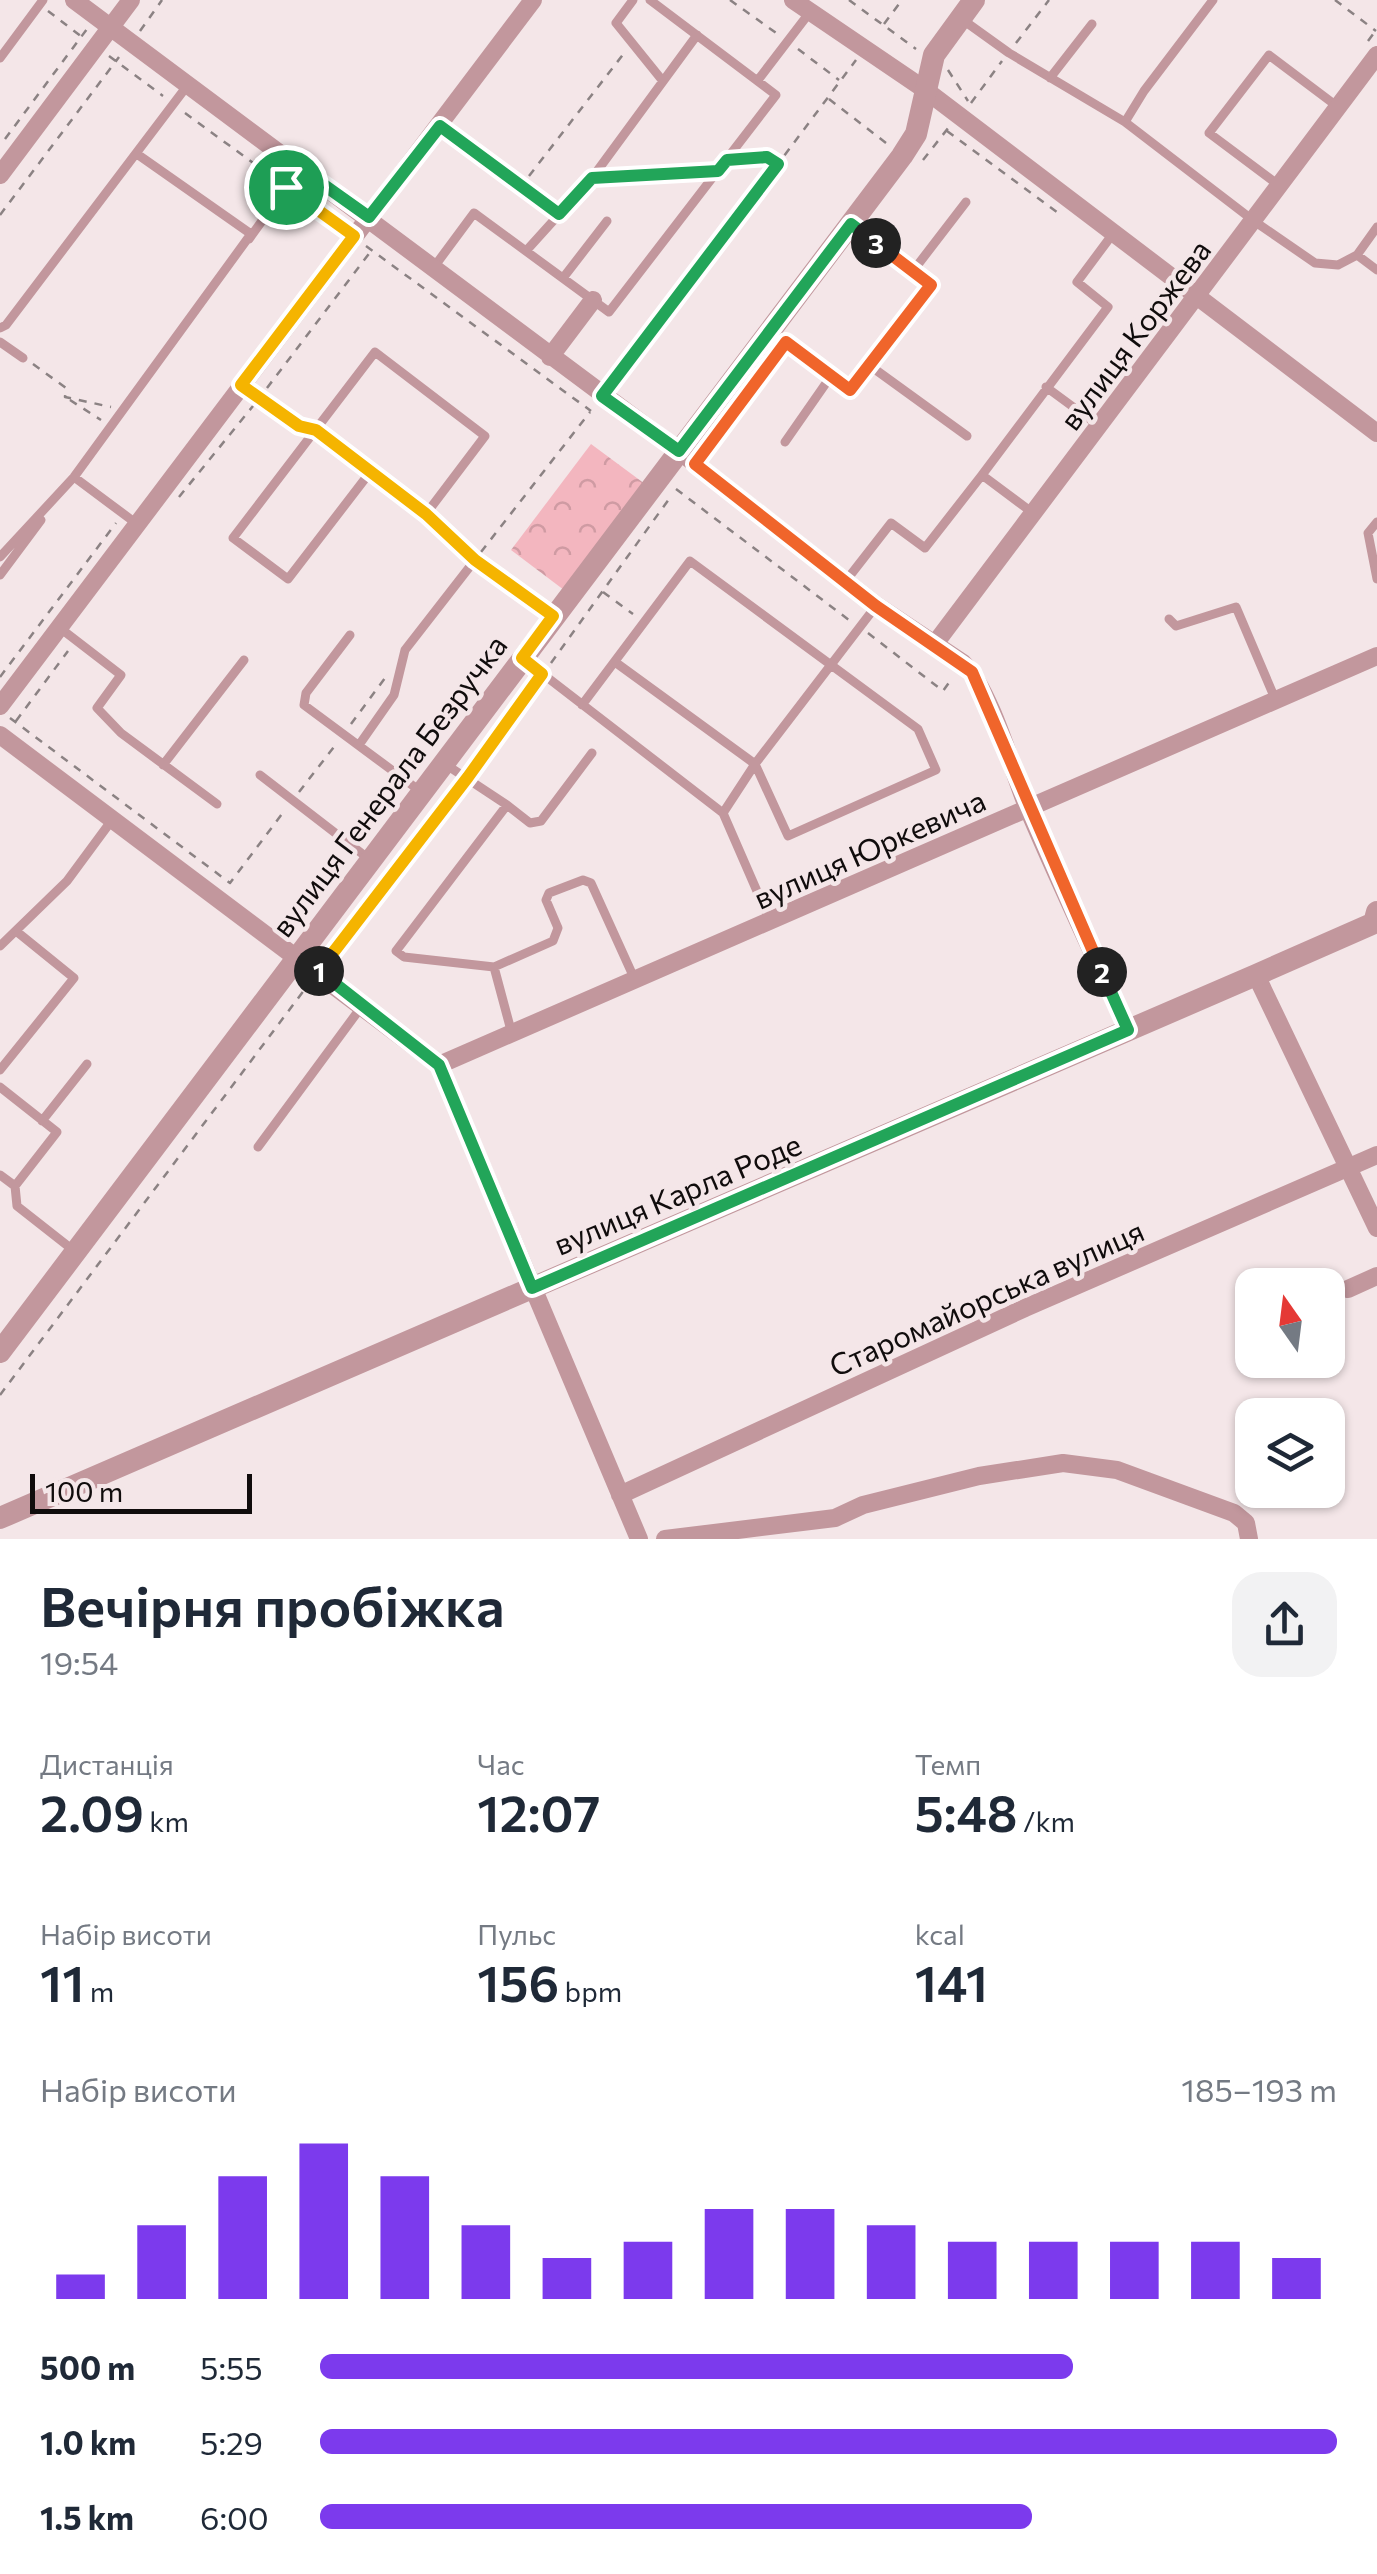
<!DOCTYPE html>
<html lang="uk">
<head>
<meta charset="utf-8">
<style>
	body { margin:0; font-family:Commissioner,sans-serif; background:#f2f2f3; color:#1f2937; height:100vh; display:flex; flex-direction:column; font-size:38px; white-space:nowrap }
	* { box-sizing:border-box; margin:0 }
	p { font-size:32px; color:#747a83 }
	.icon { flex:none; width:55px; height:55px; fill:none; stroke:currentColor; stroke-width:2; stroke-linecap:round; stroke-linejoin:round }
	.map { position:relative; height:1539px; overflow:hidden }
	.details { display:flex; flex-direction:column; background:#fff; flex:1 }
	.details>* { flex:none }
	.needle { width:65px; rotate:346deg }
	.buttons { position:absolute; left:1235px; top:1268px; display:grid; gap:20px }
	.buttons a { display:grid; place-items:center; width:110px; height:110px; border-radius:20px; background:#fff; box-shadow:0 2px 8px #0004; font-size:50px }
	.scale { position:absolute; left:30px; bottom:25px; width:222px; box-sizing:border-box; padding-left:10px; border:5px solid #100c0c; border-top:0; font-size:28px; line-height:35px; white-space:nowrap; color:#100c0c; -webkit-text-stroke:8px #f4e6e8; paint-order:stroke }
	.pin { position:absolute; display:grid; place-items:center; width:85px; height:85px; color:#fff; margin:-42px; border:5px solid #fff; border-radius:50%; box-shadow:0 2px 10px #0007 }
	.km { position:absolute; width:50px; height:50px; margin:-25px; border-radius:50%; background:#222; color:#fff; font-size:28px; line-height:50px; text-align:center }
	.round { display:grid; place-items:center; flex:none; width:105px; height:105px; border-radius:30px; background:#f2f2f3 }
	.summary { display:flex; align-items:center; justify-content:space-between; height:170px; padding:0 40px }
	h1 { font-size:55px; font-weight:600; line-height:75px }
	.metrics { display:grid; grid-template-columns:repeat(3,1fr); gap:15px; height:170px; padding:10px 40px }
	.metrics div { display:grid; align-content:center }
	.metrics b { font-size:50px; font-weight:600 }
	.metrics small { font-size:28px; font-weight:400 }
	.metrics p { font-size:28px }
	.chart { height:280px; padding:20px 40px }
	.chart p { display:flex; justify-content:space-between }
	.chart svg { width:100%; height:180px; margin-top:10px; stroke:#7c3aed; stroke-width:6 }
	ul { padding:0 40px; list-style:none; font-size:32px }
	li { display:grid; grid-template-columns:160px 120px 1fr; align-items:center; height:75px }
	li i { height:25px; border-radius:12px; background:#7c3aed }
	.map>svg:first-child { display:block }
	.park { fill:url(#park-crowns) }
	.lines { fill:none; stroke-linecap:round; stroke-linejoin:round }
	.path { stroke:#8b8283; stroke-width:2.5; stroke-dasharray:8 8; stroke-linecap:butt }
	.service { stroke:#c2979d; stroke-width:9 }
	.minor { stroke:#c2979d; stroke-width:18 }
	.tertiary { stroke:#c2979d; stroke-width:22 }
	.split-1-casing { stroke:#fff; stroke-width:20 }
	.split-2-casing { stroke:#fff; stroke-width:20 }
	.split-3-casing { stroke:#fff; stroke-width:20 }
	.split-4-casing { stroke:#fff; stroke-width:20 }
	.split-1 { stroke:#f5b400; stroke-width:12 }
	.split-2 { stroke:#22a559; stroke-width:12 }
	.split-3 { stroke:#f0652b; stroke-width:12 }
	.split-4 { stroke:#22a559; stroke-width:12 }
	.labels { text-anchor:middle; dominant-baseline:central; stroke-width:9; stroke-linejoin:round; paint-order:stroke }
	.street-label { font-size:30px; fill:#100c0c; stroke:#f4e6e8 }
</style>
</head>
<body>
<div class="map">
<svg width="1377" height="1539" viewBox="0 0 1377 1539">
	<defs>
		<pattern id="park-crowns" width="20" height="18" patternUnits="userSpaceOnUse" patternTransform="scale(2.5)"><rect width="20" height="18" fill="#f3b6bf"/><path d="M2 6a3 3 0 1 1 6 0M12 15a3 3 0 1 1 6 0" fill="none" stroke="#cf9ba3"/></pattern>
	</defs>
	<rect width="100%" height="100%" fill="#f4e6e8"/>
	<path class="park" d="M591,444L645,484L564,590L511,550Z"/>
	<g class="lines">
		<path class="path" d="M730,0L779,35
			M849,0L916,49
			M1335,0L1376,31
			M48,11L82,37
			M884,24L902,0
			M140,31L162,0
			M1368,41L1377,29
			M1016,43L1049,0
			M798,49L839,80
			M109,56L163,96
			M948,70L968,101
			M829,99L886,143
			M971,103L1002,61
			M185,113L275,179
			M947,131L1061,215
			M453,135L479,153
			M5,139L87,29
			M743,158L767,157L778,164L856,60
			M923,160L949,127
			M529,176L625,52
			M609,177L700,172
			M298,196L340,226
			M0,215L119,57
			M366,246L591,411
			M33,364L66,388L65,397L111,407
			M613,382L778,164
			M267,388L371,251
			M70,400L101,420
			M676,489L849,620
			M179,497L253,406
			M481,552L590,412
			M603,592L633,614
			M868,633L943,691L953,677
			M551,663L669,499
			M0,677L116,523
			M10,718L230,883L285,810
			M16,721L68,651
			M351,724L385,678
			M474,768L534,685
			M299,792L337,743
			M328,958L461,786
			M0,1395L308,985"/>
		<path class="service" d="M633,0L616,23L662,80
			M963,20L1009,53L1125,122L1254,221L1315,263L1338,265L1357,255L1377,227
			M0,58L43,0
			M1050,78L1092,24
			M758,80L810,12
			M1125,122L1144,91L1213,0
			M487,159L559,214
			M1280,186L1209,133L1269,55L1338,107
			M249,239L300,168
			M526,251L592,178L697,35
			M1357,255L1377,270
			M434,267L474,213L609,312L776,95L650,0
			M913,271L966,202
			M563,278L607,221
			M0,328L6,325L187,86
			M773,331L850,390L931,285L852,224
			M0,342L23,358
			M869,365L967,436
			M241,385L299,426L316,429L426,514L475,560L553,616
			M1046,387L1099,426
			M785,442L831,376
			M371,471L288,579L233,538L375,352L485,436L426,514
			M74,477L137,524
			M1033,513L982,475L1108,307L1077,282L1112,235
			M1377,522L1368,533L1377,579
			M0,557L74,477L251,234L137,154
			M0,575L41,520
			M845,582L891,523L925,548L982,475
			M1169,619L1176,626L1236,607L1276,701
			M60,628L121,675L97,708L121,733L217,804
			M350,635L306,693L304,705L420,791
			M526,661L723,813L770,921
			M582,705L690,561L918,729L936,770L788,836L755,764L615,662
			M359,745L394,695L405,650L475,560
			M445,764L507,805L396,951L404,957L494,967L553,941L558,928L546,900L549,893L583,880L591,883L635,980
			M163,765L244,660
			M260,775L369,859
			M507,805L530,823L541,821L592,753
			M723,813L755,764L876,606
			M0,946L67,881L112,820
			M494,967L512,1034
			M0,1070L74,978L16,931
			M0,1087L57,1132L15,1186L0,1175
			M42,1121L87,1064
			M258,1147L362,1006
			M15,1186L17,1206L73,1250"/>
		<path class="minor" d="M74,0L679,451L876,605L963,663C991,691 1011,766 1026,804C1058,880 1094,955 1128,1030
			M793,0L924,89L1377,433
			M0,175L131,0
			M550,357L593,300
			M934,645L1377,55
			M0,706L533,0
			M0,735L439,1065L639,1539
			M1256,975L1377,1228
			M439,1065L1377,656
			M1348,1289L1377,1276
			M620,1495L1025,1308L1377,1155
			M665,1539L835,1518L863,1505L979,1476L1063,1463L1117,1470L1234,1513L1246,1523L1249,1539"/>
		<path class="tertiary" d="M0,1352L902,156L916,134L934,55L974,0
			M0,1518L1256,975L1374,923L1377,912"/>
	</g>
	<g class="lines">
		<g class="split-1-casing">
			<path id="split-1" d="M286,187L354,236L241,385L299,426L316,430L426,514L475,560L553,616L522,658L542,674L468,777L319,971"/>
		</g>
		<g class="split-2-casing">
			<path id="split-2" d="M319,971L439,1065L532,1288L1128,1030L1102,972"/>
		</g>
		<g class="split-3-casing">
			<path id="split-3" d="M876,243L931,285L850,390L786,342L695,464L876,606L972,672L1102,972"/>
		</g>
		<g class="split-4-casing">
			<path id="split-4" d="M286,187L300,168L369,217L440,126L559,214L592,178L718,171L727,160L767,157L778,164L602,396L679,451L851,224L876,243"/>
		</g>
		<use href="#split-1" class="split-1"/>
		<use href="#split-2" class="split-2"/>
		<use href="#split-3" class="split-3"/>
		<use href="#split-4" class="split-4"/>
	</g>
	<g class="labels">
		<g class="street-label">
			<text transform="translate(1134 334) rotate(-53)">вулиця Коржева</text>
			<text transform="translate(388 785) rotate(-53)">вулиця Генерала Безручка</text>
			<text transform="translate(869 848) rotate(-24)">вулиця Юркевича</text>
			<text transform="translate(677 1193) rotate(-23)">вулиця Карла Роде</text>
			<text transform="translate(986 1297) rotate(-24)">Старомайорська вулиця</text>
		</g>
	</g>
</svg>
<div class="buttons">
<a><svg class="needle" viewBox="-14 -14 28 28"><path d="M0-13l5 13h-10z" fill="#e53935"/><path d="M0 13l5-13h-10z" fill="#747a83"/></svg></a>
<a><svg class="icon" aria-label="layers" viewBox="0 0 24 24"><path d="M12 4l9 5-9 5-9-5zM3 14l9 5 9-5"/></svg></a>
</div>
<div class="scale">100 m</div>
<div class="pin" style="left:286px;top:187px;background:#1e9e55"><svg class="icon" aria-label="arrive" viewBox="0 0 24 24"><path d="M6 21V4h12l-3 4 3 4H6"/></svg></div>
<b class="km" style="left:319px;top:971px">1</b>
<b class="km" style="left:1102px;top:972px">2</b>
<b class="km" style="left:876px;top:243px">3</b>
</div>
<section class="details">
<div class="summary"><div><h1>Вечірня пробіжка</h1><p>19:54</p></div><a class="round"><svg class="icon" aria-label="share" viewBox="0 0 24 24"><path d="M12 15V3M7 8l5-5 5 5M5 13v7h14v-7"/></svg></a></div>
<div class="metrics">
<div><p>Дистанція</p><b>2.09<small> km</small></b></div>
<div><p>Час</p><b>12:07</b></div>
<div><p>Темп</p><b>5:48<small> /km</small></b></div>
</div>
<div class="metrics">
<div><p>Набір висоти</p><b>11<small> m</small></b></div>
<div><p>Пульс</p><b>156<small> bpm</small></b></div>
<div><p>kcal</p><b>141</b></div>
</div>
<div class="chart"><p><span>Набір висоти</span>185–193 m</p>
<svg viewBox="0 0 160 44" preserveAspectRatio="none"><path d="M5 44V38M15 44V26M25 44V14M35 44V6M45 44V14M55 44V26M65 44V34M75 44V30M85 44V22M95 44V22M105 44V26M115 44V30M125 44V30M135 44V30M145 44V30M155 44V34"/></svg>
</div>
<ul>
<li><b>500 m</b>5:55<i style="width:74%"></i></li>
<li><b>1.0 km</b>5:29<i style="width:100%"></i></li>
<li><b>1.5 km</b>6:00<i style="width:70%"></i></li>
</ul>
</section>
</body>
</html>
